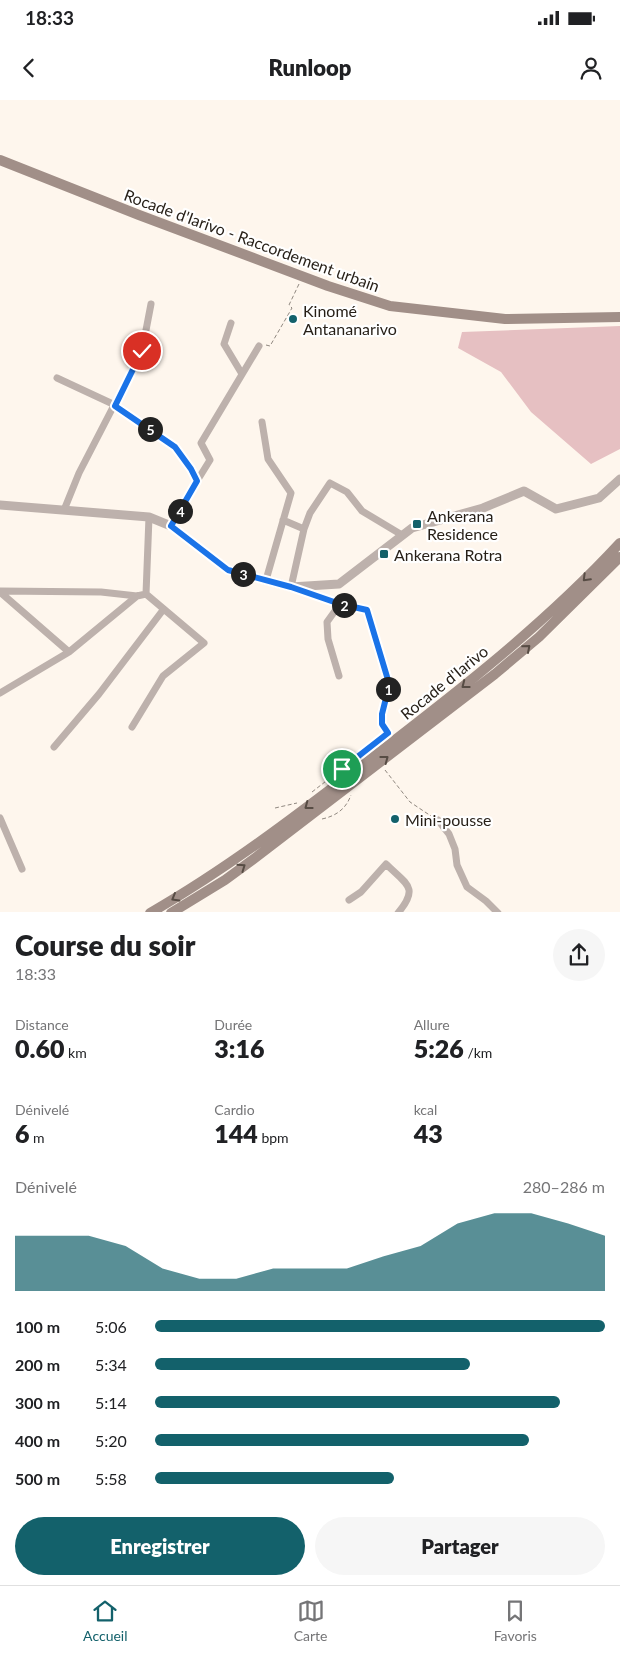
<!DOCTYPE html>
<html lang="fr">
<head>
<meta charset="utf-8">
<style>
	body { margin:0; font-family:Lato,sans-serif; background:#f6f6f6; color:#202124; height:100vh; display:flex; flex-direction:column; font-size:19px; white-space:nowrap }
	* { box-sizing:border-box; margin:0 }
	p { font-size:16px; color:#757577 }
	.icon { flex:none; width:28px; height:28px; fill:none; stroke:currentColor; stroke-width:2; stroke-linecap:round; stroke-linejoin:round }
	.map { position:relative; height:812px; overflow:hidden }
	.sheet { display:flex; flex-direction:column; background:#fff; flex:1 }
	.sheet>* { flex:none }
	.pin { position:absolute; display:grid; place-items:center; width:42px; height:42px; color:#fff; margin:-21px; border:2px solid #fff; border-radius:50%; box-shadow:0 1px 5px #0007 }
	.km { position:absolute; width:25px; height:25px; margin:-12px; border-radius:50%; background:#222; color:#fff; font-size:14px; line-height:25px; text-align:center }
	.round { display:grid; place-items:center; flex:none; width:52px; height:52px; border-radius:26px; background:#f6f6f6 }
	.summary { display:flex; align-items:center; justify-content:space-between; height:85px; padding:0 15px }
	h1 { font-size:28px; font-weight:800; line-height:38px }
	.metrics { display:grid; grid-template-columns:repeat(3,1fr); gap:8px; height:85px; padding:5px 15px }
	.metrics div { display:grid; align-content:center }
	.metrics b { font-size:25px; font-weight:800 }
	.metrics small { font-size:14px; font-weight:400 }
	.metrics p { font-size:14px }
	.chart { height:140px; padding:10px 15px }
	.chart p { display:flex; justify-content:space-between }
	.chart svg { width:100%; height:90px; margin-top:5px; fill:#13616b; opacity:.7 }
	.button { display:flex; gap:10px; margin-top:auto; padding:10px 15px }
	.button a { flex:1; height:58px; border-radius:30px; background:#13616b; color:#fff; font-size:20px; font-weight:800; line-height:58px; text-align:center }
	.button a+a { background:#f6f6f6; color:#202124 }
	ul { padding:0 15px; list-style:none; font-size:16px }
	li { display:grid; grid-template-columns:80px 60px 1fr; align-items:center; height:38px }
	li i { height:12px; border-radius:6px; background:#13616b }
	.status { display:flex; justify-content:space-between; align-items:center; height:35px; padding:0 25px; background:#fff; direction:ltr }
	.status svg { height:14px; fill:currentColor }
	header { display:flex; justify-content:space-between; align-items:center; height:65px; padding:0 15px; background:#fff; font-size:22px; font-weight:800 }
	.tabs { display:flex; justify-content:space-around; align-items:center; height:70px; border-top:1px solid #e0e0e0; background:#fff; font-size:14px; color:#757577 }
	.tabs a { display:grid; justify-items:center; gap:2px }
	.tabs .current { color:#13616b }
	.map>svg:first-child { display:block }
	.green { fill:#e6c0c2 }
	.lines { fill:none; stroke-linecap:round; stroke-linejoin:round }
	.path { stroke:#908880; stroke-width:1; stroke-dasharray:4 2.5; stroke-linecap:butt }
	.minor { stroke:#bdb1ac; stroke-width:7 }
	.tertiary { stroke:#bdb1ac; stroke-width:9 }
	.secondary { stroke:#a18f88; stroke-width:10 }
	.oneway { stroke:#574c44 }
	.route-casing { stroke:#fff; stroke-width:10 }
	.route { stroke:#1a73e8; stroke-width:6 }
	.poi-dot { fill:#13616b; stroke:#fff; stroke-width:2 }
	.labels { text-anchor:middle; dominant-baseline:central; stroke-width:4.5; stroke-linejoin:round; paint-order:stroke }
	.street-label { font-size:16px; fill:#261f17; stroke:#fff }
	.poi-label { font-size:16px; fill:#261f17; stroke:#fff; text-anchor:start }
</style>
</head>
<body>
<div class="status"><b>18:33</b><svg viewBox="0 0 49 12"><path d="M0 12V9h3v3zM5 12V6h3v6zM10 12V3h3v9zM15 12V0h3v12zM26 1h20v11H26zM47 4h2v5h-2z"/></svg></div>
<header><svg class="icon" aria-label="back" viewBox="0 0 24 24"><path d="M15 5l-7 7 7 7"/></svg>Runloop<svg class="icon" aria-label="person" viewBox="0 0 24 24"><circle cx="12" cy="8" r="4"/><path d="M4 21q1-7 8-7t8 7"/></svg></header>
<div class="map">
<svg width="620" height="813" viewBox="0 0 620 813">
	<rect width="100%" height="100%" fill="#fef6ed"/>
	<path class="green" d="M620,226V349L591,364L531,312L501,272L458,248L462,232Z"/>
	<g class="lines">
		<path class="path" d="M266,245L270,246L292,208L289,205L299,184
			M385,670L410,702L431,716
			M312,692L388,633C377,617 385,606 388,588
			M275,708L297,703
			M322,719C336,716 346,709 351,695"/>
		<path class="minor" d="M231,223L224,244L242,274
			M57,278L115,305L175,347L191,369L197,381L171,426
			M262,322L268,359L291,393L266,480
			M197,381L210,360L201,343L259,246
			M64,410L79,373L142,251L151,204
			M283,420L304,429L291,487L340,504L327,522L328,539L339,576
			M304,429L310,413L330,383L347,392L362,411L402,435
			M0,491L101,492L137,496L146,494L204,543L163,576L132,627
			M0,492L69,552
			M146,494L149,417
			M340,504L367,510L388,580
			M0,593L69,552L137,496
			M54,647L99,594L163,510
			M0,718L22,769
			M438,720L449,734L455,749L457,765L467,787L486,801L498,813
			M349,800L361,792L386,764C406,784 420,787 398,813"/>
		<path class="tertiary" d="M0,405L149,417L171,426L228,470L291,487L339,484L412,428L483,408L524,391L556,409L599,398L620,379"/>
		<path class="secondary" d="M0,60L139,115L328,186L390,206L505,219L620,217
			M150,813C230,767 301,712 374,656C460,590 546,523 620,443
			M171,813L225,780L255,758L495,574L539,537L620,457"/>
	</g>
	<defs><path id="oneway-chevron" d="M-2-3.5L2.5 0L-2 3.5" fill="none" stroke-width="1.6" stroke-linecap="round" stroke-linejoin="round" transform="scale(1.25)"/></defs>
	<g class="oneway">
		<use href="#oneway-chevron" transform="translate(586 478) rotate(135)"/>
		<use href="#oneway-chevron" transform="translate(527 548) rotate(-41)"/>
		<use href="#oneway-chevron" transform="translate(465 585) rotate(142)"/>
		<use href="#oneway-chevron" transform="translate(385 659) rotate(-37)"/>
		<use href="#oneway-chevron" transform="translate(308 706) rotate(143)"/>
		<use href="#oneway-chevron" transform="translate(242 767) rotate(-35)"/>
		<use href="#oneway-chevron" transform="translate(175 798) rotate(150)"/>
	</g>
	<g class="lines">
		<g class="route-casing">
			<path id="route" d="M142,251L115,306L175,347L191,369L197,381L171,426L228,470L291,487L340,504L367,510L388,580L386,598L382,614V624L388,633L342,669"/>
		</g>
		<use href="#route" class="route"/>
	</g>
	<g class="poi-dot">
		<circle cx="293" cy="219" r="5"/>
		<rect x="412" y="419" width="10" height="10" rx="2.5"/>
		<rect x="379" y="449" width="10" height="10" rx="2.5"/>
		<circle cx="395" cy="719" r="5"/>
	</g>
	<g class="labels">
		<g class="street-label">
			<text transform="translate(252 140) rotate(20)">Rocade d'Iarivo - Raccordement urbain</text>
			<text transform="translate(444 582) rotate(-39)">Rocade d'Iarivo</text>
		</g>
		<g class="poi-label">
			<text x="303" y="210">Kinomé<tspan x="303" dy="18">Antananarivo</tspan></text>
			<text x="427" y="415">Ankerana<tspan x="427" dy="18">Residence</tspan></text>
			<text x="394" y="454">Ankerana Rotra</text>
			<text x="405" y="719">Mini-pousse</text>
		</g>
	</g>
</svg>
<div class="pin" style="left:342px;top:669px;background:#1e9e55"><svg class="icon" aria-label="arrive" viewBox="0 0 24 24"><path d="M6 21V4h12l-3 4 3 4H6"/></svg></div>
<div class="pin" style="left:142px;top:251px;background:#d93025"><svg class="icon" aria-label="check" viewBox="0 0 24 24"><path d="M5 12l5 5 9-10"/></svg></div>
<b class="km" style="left:388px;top:589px">1</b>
<b class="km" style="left:344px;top:505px">2</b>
<b class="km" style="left:243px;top:474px">3</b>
<b class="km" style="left:180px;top:411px">4</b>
<b class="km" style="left:150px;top:329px">5</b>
</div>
<section class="sheet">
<div class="summary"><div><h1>Course du soir</h1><p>18:33</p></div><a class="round"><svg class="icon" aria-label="share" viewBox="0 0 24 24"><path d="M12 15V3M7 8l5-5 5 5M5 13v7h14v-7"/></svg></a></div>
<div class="metrics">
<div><p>Distance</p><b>0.60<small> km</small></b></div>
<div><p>Durée</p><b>3:16</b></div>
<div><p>Allure</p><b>5:26<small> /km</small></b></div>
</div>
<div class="metrics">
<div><p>Dénivelé</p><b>6<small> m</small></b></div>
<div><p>Cardio</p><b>144<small> bpm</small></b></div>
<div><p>kcal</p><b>43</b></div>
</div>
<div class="chart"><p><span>Dénivelé</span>280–286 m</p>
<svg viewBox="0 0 160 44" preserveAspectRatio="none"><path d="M0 44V17L10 17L20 17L30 22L40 33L50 38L60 38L70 33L80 33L90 33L100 27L110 22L120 11L130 6L140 6L150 11L160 17V44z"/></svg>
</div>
<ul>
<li><b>100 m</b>5:06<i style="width:100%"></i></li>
<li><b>200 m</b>5:34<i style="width:70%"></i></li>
<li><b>300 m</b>5:14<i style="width:90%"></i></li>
<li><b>400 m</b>5:20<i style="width:83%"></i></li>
<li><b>500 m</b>5:58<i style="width:53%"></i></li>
</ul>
<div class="button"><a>Enregistrer</a><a>Partager</a></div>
</section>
<nav class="tabs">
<a class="current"><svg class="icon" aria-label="home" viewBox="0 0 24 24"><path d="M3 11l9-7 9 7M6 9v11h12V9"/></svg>Accueil</a>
<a><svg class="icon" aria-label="map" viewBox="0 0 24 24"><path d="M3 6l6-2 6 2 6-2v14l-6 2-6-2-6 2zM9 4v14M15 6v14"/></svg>Carte</a>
<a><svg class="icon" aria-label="saved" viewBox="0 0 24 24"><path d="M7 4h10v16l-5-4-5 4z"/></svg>Favoris</a>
</nav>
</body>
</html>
